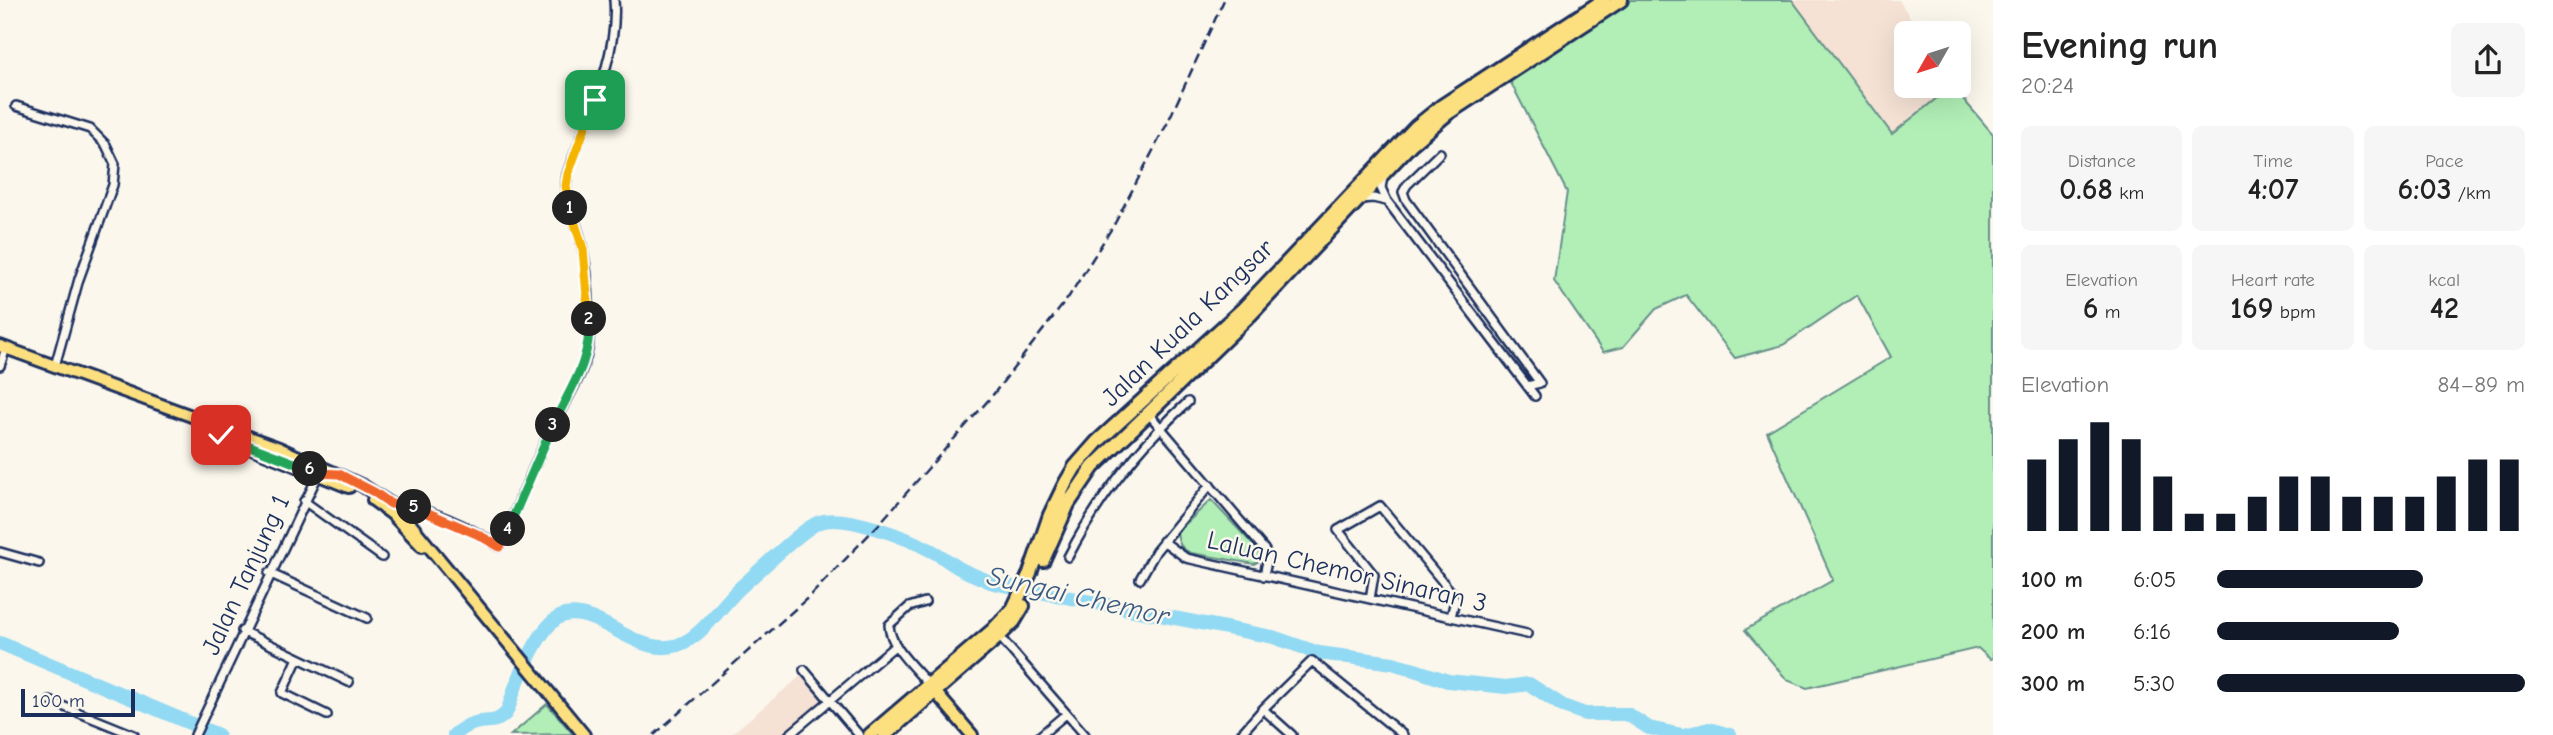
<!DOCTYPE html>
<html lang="en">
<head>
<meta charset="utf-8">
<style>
	body { margin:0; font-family:"Comic Neue",sans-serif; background:#f6f6f6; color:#222; height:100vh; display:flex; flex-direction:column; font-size:26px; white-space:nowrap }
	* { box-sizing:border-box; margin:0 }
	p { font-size:23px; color:#767676 }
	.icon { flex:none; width:38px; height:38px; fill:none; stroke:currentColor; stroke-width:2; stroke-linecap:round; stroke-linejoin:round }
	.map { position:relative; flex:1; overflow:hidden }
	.drawer { display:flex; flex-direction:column; background:#fff; width:560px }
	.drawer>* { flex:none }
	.needle { width:46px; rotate:231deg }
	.tools { position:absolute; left:1894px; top:21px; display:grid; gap:14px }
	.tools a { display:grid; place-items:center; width:77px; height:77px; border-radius:10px; background:#fff; box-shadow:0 7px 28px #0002; font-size:35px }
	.scale { position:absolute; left:21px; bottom:18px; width:114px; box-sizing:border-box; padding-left:7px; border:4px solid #1b2f5e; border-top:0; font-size:19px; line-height:24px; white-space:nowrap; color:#1b2f5e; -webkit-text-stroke:5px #fbf7ec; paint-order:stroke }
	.pin { position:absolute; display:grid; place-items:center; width:60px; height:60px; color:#fff; margin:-30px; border-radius:14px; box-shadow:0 4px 10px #0006 }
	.km { position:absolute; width:35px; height:35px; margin:-18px; border-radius:50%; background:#222; color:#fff; font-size:19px; line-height:35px; text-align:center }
	.round { display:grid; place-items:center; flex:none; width:74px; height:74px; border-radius:10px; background:#f6f6f6 }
	.overview { display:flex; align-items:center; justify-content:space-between; height:119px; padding:0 28px }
	h1 { font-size:38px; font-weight:700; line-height:52px }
	.metrics { display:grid; grid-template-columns:repeat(3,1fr); gap:10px; height:119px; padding:7px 28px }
	.metrics div { display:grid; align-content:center; border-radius:10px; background:#f6f6f6; text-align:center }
	.metrics b { font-size:30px; font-weight:700 }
	.metrics small { font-size:19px; font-weight:400 }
	.metrics p { font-size:19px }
	.chart { height:196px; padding:14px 28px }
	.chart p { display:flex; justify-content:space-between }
	.chart svg { width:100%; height:126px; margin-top:7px; stroke:#111827; stroke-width:6 }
	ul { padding:0 28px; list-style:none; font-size:23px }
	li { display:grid; grid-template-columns:112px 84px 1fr; align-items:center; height:52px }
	li i { height:18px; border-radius:9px; background:#111827 }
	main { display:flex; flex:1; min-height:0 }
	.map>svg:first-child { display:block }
	.built { fill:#f5e2d5 }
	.green { fill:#b1efb6; stroke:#668f8a; stroke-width:2 }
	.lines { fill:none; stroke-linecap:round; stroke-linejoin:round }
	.river { stroke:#92d9f3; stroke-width:14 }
	.street-casing { stroke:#1b2f5e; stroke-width:12 }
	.primary-casing { stroke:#1b2f5e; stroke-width:16 }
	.highway-casing { stroke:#1b2f5e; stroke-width:18 }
	.street { stroke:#fbf7ec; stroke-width:7 }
	.primary { stroke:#fce080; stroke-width:10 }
	.highway { stroke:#fce080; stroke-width:12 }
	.rail { stroke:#1b2f5e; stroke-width:2.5; stroke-dasharray:10 5; stroke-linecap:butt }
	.split-1-casing { stroke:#fff; stroke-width:14 }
	.split-2-casing { stroke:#fff; stroke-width:14 }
	.split-3-casing { stroke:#fff; stroke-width:14 }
	.split-4-casing { stroke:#fff; stroke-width:14 }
	.split-5-casing { stroke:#fff; stroke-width:14 }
	.split-6-casing { stroke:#fff; stroke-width:14 }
	.split-7-casing { stroke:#fff; stroke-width:14 }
	.split-1 { stroke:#f5b400; stroke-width:9 }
	.split-2 { stroke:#f5b400; stroke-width:9 }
	.split-3 { stroke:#22a559; stroke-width:9 }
	.split-4 { stroke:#22a559; stroke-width:9 }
	.split-5 { stroke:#f0652b; stroke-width:9 }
	.split-6 { stroke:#f0652b; stroke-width:9 }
	.split-7 { stroke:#22a559; stroke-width:9 }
	.labels { text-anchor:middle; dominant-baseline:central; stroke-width:5; stroke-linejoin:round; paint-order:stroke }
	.street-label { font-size:26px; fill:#1b2f5e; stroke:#fbf7ec }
	.water-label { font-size:28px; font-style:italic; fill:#395a83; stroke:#fbf7ec }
</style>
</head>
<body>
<main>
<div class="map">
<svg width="1993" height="735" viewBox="0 0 1993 735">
	<rect width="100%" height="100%" fill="#fbf7ec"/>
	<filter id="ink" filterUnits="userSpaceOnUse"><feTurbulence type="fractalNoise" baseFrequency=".0143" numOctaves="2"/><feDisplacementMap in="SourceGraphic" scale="14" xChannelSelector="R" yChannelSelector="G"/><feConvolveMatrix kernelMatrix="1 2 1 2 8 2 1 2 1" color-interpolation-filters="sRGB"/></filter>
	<g filter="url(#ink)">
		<path class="built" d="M1792,0H1899L1920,33H1906V86H1952L1892,135Z
			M802,675L823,700L781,735H730Z"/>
		<path class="green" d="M1621,0H1792L1892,134L1952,86L1993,134V658L1990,659L1978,648L1807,688L1787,680L1745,630L1833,580L1767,432L1891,357L1857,295L1783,345L1735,358L1686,295L1656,309L1623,347L1603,352L1554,281L1567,192L1507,75Z
			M1211,500L1257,549L1260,556L1259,561L1254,564L1191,553C1181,549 1178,543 1177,532Z
			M547,704L573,734L511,735Z"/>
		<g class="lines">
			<path class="river" d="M0,643L218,735
				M454,735C459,731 465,726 472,724C484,719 496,725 506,713C510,706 512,696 515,688C523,669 543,619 565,615C605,607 645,669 690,639C710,626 724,602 742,586C759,572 802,528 820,522C845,513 910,539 932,551C942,556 950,563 959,568C970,574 982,578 993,583L1273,637L1319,653L1393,663L1448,681L1506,687L1529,684L1563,706L1585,714H1627L1649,728L1682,735
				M1684,735L1709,729L1730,735"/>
			<g class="street-casing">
				<path id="street" d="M16,106L90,129L106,145L115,164L113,185L79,279L55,366
					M1440,153L1407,185L1403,192L1406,200L1540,383L1527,386
					M1383,177L1381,188L1387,201L1535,396
					M1360,199L1373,198L1386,201
					M0,366L6,348
					M1148,413L1264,549L1268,556L1264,576
					M304,501L382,557
					M392,504C428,507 470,527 500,547C517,507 533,468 551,429C564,402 587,372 589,341C590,311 589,276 582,246C577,220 563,201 567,174C586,121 619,58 614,0
					M1163,541L1186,558L1527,634
					M0,552L39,563
					M1068,557C1098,499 1139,446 1188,402
					M269,573L367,618
					M1140,579L1156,551L1210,485
					M1370,599L1374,575L1338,530L1380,506L1452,593L1455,600L1451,617
					M925,602L909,607L889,625C890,647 915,668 929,685
					M242,631L349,682
					M998,635L1085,735
					M298,658L282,693L327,715
					M804,670L859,735
					M50,701L134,735
					M1263,709L1292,735
					M195,735L319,473
					M789,735L896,645
					M1041,735L1066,714
					M1240,735L1263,709L1312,661L1403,735"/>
			</g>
			<g class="primary-casing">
				<path id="primary" d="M0,346L279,448L363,486L398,509L584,735
					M205,429L349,487
					M373,500L392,514L422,546
					M931,687L972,735"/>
			</g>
			<g class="highway-casing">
				<path id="highway" d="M1043,560L1068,504L1093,467L1251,314L1411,144L1448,113L1621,0
					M870,735L993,630L1013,609L1030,573L1050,515L1065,484L1075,467L1097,442L1243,309L1416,127L1442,106L1604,0
					M885,735L999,636L1014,621L1023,606"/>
			</g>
			<use href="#street" class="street"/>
			<use href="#primary" class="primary"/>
			<use href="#highway" class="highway"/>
			<path class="rail" d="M654,735L812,594L879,524L992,396L1068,298L1115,223L1167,124L1224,0"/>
		</g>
	</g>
	<g class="lines" filter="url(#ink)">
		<g class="split-1-casing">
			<path id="split-1" d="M570,208L566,186L568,174L595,100"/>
		</g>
		<g class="split-2-casing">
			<path id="split-2" d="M570,208L583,249L589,319"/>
		</g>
		<g class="split-3-casing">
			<path id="split-3" d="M553,425C571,387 591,362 589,319"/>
		</g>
		<g class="split-4-casing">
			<path id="split-4" d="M508,529L553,425"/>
		</g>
		<g class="split-5-casing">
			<path id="split-5" d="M414,507L477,534L500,547L508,529"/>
		</g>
		<g class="split-6-casing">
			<path id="split-6" d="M310,469L319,473L339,474L374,492L391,504L414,507"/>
		</g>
		<g class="split-7-casing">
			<path id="split-7" d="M221,435L310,469"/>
		</g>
		<use href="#split-1" class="split-1"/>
		<use href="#split-2" class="split-2"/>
		<use href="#split-3" class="split-3"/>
		<use href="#split-4" class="split-4"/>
		<use href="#split-5" class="split-5"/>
		<use href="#split-6" class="split-6"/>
		<use href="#split-7" class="split-7"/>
	</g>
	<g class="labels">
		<g class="street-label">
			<text transform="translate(1188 323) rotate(-44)">Jalan Kuala Kangsar</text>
			<text transform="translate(1347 572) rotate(13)">Laluan Chemor Sinaran 3</text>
			<text transform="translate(246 575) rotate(-65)">Jalan Tanjung 1</text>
		</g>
		<g class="water-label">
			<text transform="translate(1078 596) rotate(13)">Sungai Chemor</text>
		</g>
	</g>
</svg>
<div class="tools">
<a><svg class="needle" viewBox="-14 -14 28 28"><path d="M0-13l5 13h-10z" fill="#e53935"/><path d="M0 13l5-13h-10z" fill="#767676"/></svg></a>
</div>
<div class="scale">100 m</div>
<div class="pin" style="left:595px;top:100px;background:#1e9e55"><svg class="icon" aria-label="arrive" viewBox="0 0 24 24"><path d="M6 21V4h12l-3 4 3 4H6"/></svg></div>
<div class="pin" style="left:221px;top:435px;background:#d93025"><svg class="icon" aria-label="check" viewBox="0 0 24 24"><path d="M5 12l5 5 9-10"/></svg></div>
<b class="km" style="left:570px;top:208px">1</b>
<b class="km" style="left:589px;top:319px">2</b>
<b class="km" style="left:553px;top:425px">3</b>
<b class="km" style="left:508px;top:529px">4</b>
<b class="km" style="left:414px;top:507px">5</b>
<b class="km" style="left:310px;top:469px">6</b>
</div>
<section class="drawer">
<div class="overview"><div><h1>Evening run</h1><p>20:24</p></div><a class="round"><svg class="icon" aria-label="share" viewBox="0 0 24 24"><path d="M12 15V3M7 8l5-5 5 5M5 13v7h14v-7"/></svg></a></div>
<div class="metrics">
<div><p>Distance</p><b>0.68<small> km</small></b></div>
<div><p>Time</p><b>4:07</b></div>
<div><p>Pace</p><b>6:03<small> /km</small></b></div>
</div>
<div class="metrics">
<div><p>Elevation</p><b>6<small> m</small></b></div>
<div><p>Heart rate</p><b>169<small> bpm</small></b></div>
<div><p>kcal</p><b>42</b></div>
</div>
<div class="chart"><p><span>Elevation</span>84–89 m</p>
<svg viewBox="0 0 160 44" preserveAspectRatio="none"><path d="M5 44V19M15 44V12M25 44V6M35 44V12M45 44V25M55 44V38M65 44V38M75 44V32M85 44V25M95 44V25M105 44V32M115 44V32M125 44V32M135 44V25M145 44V19M155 44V19"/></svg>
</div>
<ul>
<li><b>100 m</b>6:05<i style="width:67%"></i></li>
<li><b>200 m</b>6:16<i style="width:59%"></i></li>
<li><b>300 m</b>5:30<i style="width:100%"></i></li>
</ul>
</section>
</main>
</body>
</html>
